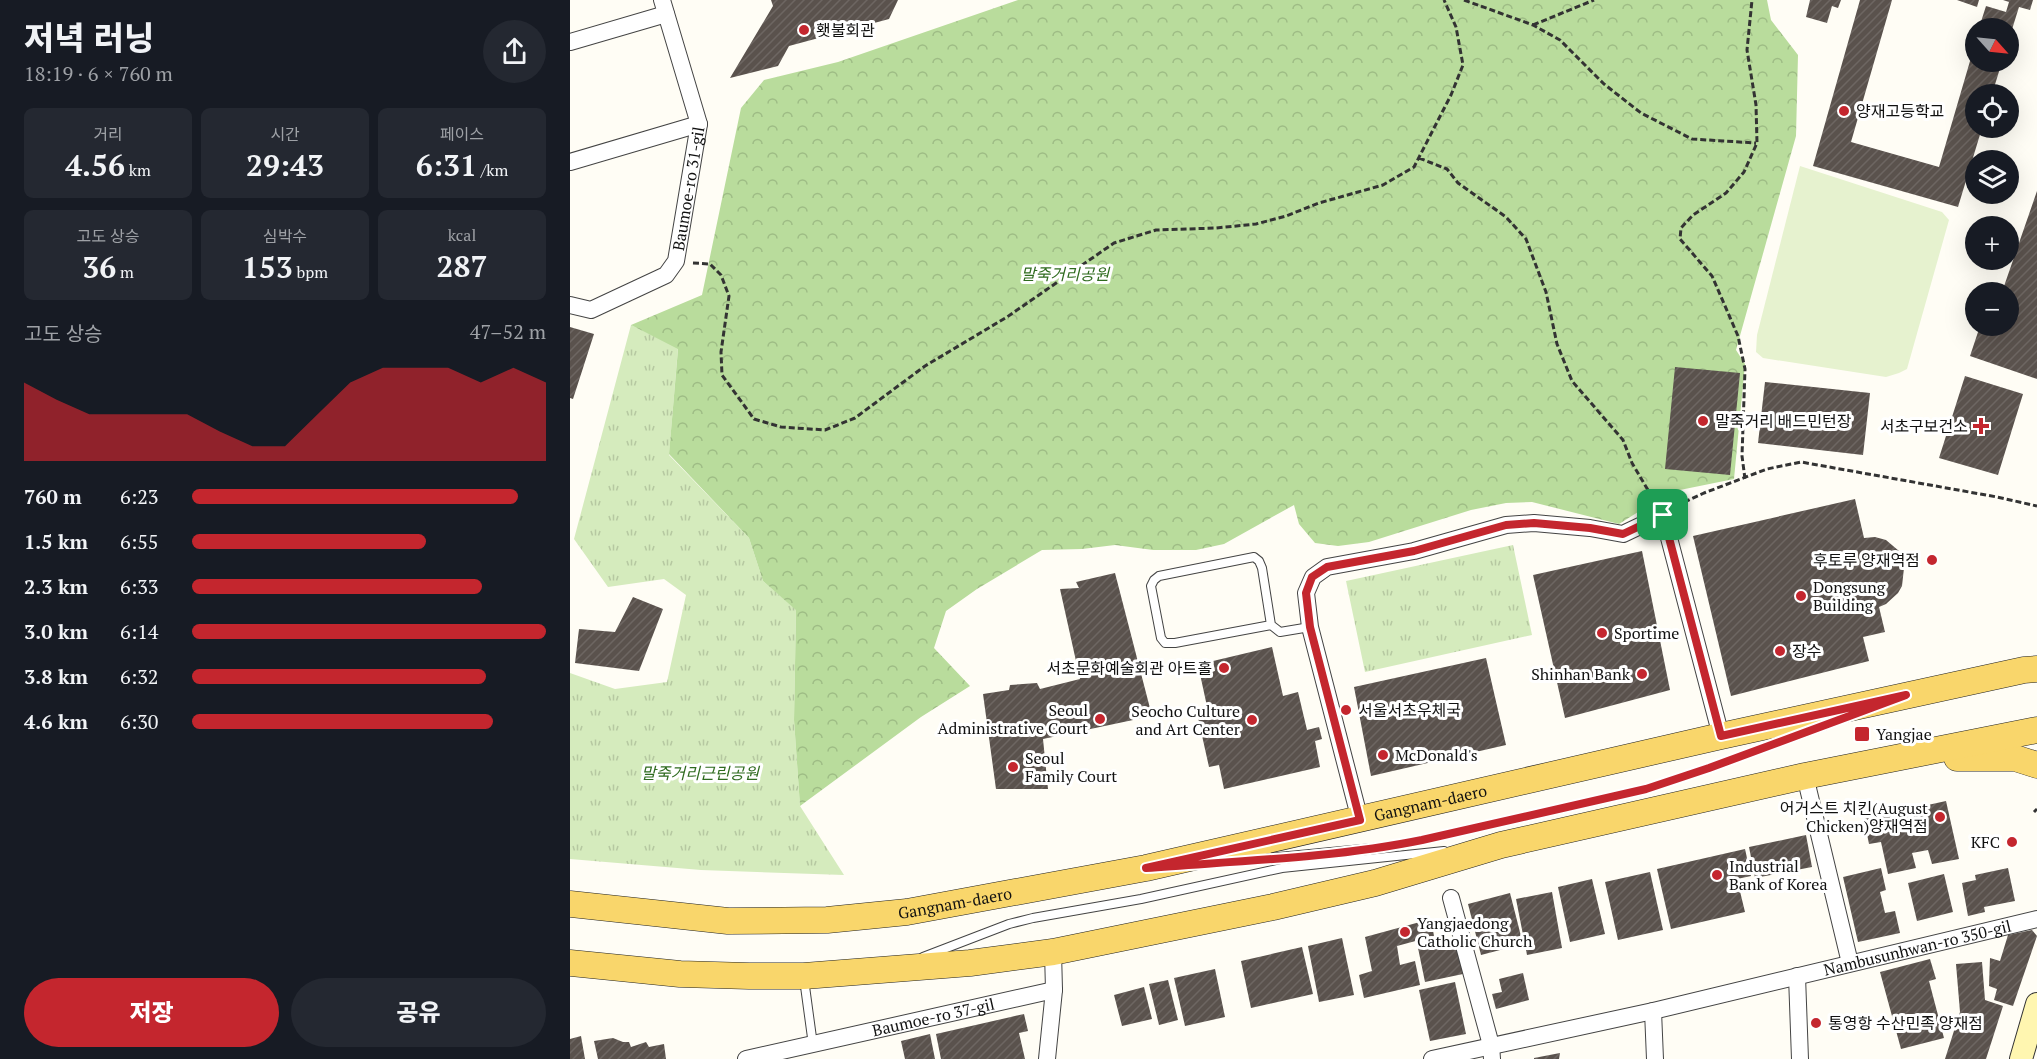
<!DOCTYPE html>
<html lang="ko">
<head>
<meta charset="utf-8">
<style>
	body { margin:0; font-family:"PT Serif","Noto Sans KR",serif; background:#242831; color:#f1f3f6; height:100vh; display:flex; flex-direction:column; font-size:22px; white-space:nowrap }
	* { box-sizing:border-box; margin:0 }
	p { font-size:20px; color:#9ea1a6 }
	.icon { flex:none; width:33px; height:33px; fill:none; stroke:currentColor; stroke-width:2; stroke-linecap:round; stroke-linejoin:round }
	.map { position:relative; flex:1; overflow:hidden }
	.side { display:flex; flex-direction:column; background:#171b24; width:570px }
	.side>* { flex:none }
	.needle { width:39px; rotate:117deg }
	.controls { position:absolute; left:1395px; top:18px; display:grid; gap:12px }
	.controls a { display:grid; place-items:center; width:54px; height:54px; border-radius:50%; background:#171b24; box-shadow:0 6px 24px #0002; font-size:30px }
	.pin { position:absolute; display:grid; place-items:center; width:51px; height:51px; color:#fff; margin:-26px; border-radius:12px; box-shadow:0 3px 9px #0006 }
	.round { display:grid; place-items:center; flex:none; width:63px; height:63px; border-radius:32px; background:#242831 }
	.headline { display:flex; align-items:center; justify-content:space-between; height:102px; padding:0 24px }
	h1 { font-size:33px; font-weight:800; line-height:45px }
	.metrics { display:grid; grid-template-columns:repeat(3,1fr); gap:9px; height:102px; padding:6px 24px }
	.metrics div { display:grid; align-content:center; border-radius:9px; background:#242831; text-align:center }
	.metrics b { font-size:30px; font-weight:800 }
	.metrics small { font-size:16px; font-weight:400 }
	.metrics p { font-size:16px }
	.chart { height:168px; padding:12px 24px }
	.chart p { display:flex; justify-content:space-between }
	.chart svg { width:100%; height:108px; margin-top:6px; fill:#c4262e; opacity:.7 }
	.action { display:flex; gap:12px; margin-top:auto; padding:12px 24px }
	.action a { flex:1; height:69px; border-radius:36px; background:#c4262e; color:#fff; font-size:24px; font-weight:800; line-height:69px; text-align:center }
	.action a+a { background:#242831; color:#f1f3f6 }
	ul { padding:0 24px; list-style:none; font-size:20px }
	li { display:grid; grid-template-columns:96px 72px 1fr; align-items:center; height:45px }
	li i { height:15px; border-radius:8px; background:#c4262e }
	main { display:flex; flex:1; min-height:0 }
	.map>svg:first-child { display:block }
	.grass { fill:url(#grass-tufts) }
	.forest { fill:url(#forest-crowns) }
	.pitch { fill:#e6f2cf }
	.building { fill:url(#building-hatch) }
	.lines { fill:none; stroke-linecap:round; stroke-linejoin:round }
	.service-casing { stroke:#444; stroke-width:10 }
	.minor-casing { stroke:#444; stroke-width:18 }
	.secondary-casing { stroke:#333; stroke-width:24 }
	.primary-casing { stroke:#222; stroke-width:27 }
	.path { stroke:#333; stroke-width:3; stroke-dasharray:6 3; stroke-linecap:butt }
	.service { stroke:#fff; stroke-width:8 }
	.minor { stroke:#fff; stroke-width:16 }
	.secondary { stroke:#fff6b0; stroke-width:22 }
	.primary { stroke:#f9d66b; stroke-width:26 }
	.route-casing { stroke:#fff; stroke-width:12 }
	.route { stroke:#c4262e; stroke-width:8 }
	.poi-dot { fill:#c4262e; stroke:#fff; stroke-width:2 }
	.labels { text-anchor:middle; dominant-baseline:central; stroke-width:6; stroke-linejoin:round; paint-order:stroke }
	.poi-label { font-size:16px; fill:#111; stroke:#fff; text-anchor:start }
	.street-label { font-size:16px; fill:#111; stroke:#fff }
	.park-label { font-size:16px; font-style:italic; fill:#2f6b1f; stroke:#fff }
</style>
</head>
<body>
<main>
<section class="side">
<div class="headline"><div><h1>저녁 러닝</h1><p>18:19 · 6 × 760 m</p></div><a class="round"><svg class="icon" aria-label="share" viewBox="0 0 24 24"><path d="M12 15V3M7 8l5-5 5 5M5 13v7h14v-7"/></svg></a></div>
<div class="metrics">
<div><p>거리</p><b>4.56<small> km</small></b></div>
<div><p>시간</p><b>29:43</b></div>
<div><p>페이스</p><b>6:31<small> /km</small></b></div>
</div>
<div class="metrics">
<div><p>고도 상승</p><b>36<small> m</small></b></div>
<div><p>심박수</p><b>153<small> bpm</small></b></div>
<div><p>kcal</p><b>287</b></div>
</div>
<div class="chart"><p><span>고도 상승</span>47–52 m</p>
<svg viewBox="0 0 160 44" preserveAspectRatio="none"><path d="M0 44V12L10 19L20 25L30 25L40 25L50 25L60 32L70 38L80 38L90 25L100 12L110 6L120 6L130 6L140 12L150 6L160 12V44z"/></svg>
</div>
<ul>
<li><b>760 m</b>6:23<i style="width:92%"></i></li>
<li><b>1.5 km</b>6:55<i style="width:66%"></i></li>
<li><b>2.3 km</b>6:33<i style="width:82%"></i></li>
<li><b>3.0 km</b>6:14<i style="width:100%"></i></li>
<li><b>3.8 km</b>6:32<i style="width:83%"></i></li>
<li><b>4.6 km</b>6:30<i style="width:85%"></i></li>
</ul>
<div class="action"><a>저장</a><a>공유</a></div>
</section>
<div class="map">
<svg width="1467" height="1059" viewBox="0 0 1467 1059">
	<defs>
		<pattern id="grass-tufts" width="24" height="20" patternUnits="userSpaceOnUse" patternTransform="scale(1.5)"><rect width="24" height="20" fill="#d5ebbd"/><path d="M3 7l-1-3M5 7V3M7 7l1-3M15 17l-1-3M17 17v-4M19 17l1-3" fill="none" stroke="#b6c8a1"/></pattern>
		<pattern id="forest-crowns" width="20" height="18" patternUnits="userSpaceOnUse" patternTransform="scale(1.5)"><rect width="20" height="18" fill="#b9dc9c"/><path d="M2 6a3 3 0 1 1 6 0M12 15a3 3 0 1 1 6 0" fill="none" stroke="#9ebc85"/></pattern>
		<pattern id="building-hatch" width="6" height="6" patternUnits="userSpaceOnUse" patternTransform="scale(1.5)"><rect width="6" height="6" fill="#5a524d"/><path d="M-1 1l2-2M0 6l6-6M5 7l2-2" fill="none" stroke="#6d6662"/></pattern>
	</defs>
	<rect width="100%" height="100%" fill="#fffdf5"/>
	<path class="grass" d="M61,325L108,348L99,455L179,538L193,581L226,609L224,720L230,806L274,875L131,870L0,859V673L45,689L97,682L116,595L94,579L38,587L4,539Z
		M943,545L962,635L795,672L776,581Z"/>
	<path class="forest" d="M448,0H1197L1201,20L1228,55L1226,136L1166,350L1175,364L1164,479L1100,492L1049,524L962,502L936,503L901,510L799,542L768,546L745,543L729,524L724,505L654,544L626,550H583L545,545L512,549L472,550L407,589L376,611L364,648L400,686L351,717L230,806L224,720L226,610L193,581L179,538L99,454L108,349L61,325L132,295L171,108L194,80L268,62Z"/>
	<path class="pitch" d="M1230,166L1372,212L1379,220L1337,369L1329,373L1316,377L1193,358L1186,352L1187,335Z"/>
	<path class="building" d="M201,0H328L319,19L219,46L208,66L160,78L203,6Z
		M1240,0H1271L1268,8L1262,6L1257,23L1236,17Z
		M1290,0H1322L1281,142L1369,167L1405,44L1406,62H1432L1422,94H1406V128H1412L1388,207L1243,166Z
		M1387,0H1409L1407,7Z
		M1433,0H1463L1460,10L1449,7L1439,39L1438,28H1409L1416,6L1436,12L1439,2Z
		M1467,191V379L1400,356L1410,326H1438V292H1432Z
		M0,327L24,334L3,399L0,398Z
		M1105,367L1170,373L1160,475L1095,469Z
		M1395,376L1453,394L1428,475L1369,458Z
		M1195,382L1300,393L1293,455L1188,443Z
		M1285,499L1294,538L1305,537L1316,540L1329,551L1334,568L1332,586L1328,593L1316,604L1309,607L1315,632L1293,637L1299,661L1161,696L1123,536Z
		M1072,551L1100,690L995,718L963,575Z
		M545,573L582,716L473,739L478,789H426L413,694L439,690L440,685L467,683L470,689L510,679L490,589L509,588L506,582Z
		M63,597L93,609L69,671L5,663L9,629L45,632Z
		M702,647L713,696L728,692L737,730L749,727L752,739L745,741L750,767L654,789L649,765L639,767L627,713L638,711L630,674L645,671L643,661Z
		M916,658L936,745L801,776L784,687Z
		M1376,801L1389,859L1362,864L1358,850L1342,853L1346,868L1318,874L1311,842L1299,844L1294,819Z
		M1236,835L1242,867L1185,878L1179,847Z
		M1175,849L1181,876L1167,879L1175,912L1101,929L1087,869Z
		M1311,868L1316,890L1310,892L1315,913L1325,911L1330,933L1288,942L1273,877Z
		M1438,868L1445,901L1414,907L1415,912L1398,916L1392,883L1406,880L1405,875Z
		M1080,872L1093,930L1048,940L1035,882Z
		M1374,874L1383,912L1347,921L1338,883Z
		M1022,879L1035,934L1000,942L988,887Z
		M982,892L992,948L957,955L946,899Z
		M940,893L953,944L911,955L898,904Z
		M861,919L864,936L827,946L830,965L845,961L850,985L794,998L789,975L802,971L795,937Z
		M1462,930L1467,936L1443,1006L1424,1000L1427,989L1419,986L1420,958L1430,961L1438,935Z
		M772,938L784,995L749,1002L738,946Z
		M886,940L893,974L855,982L848,948Z
		M732,947L743,994L681,1008L671,961Z
		M1360,959L1366,979L1359,981L1374,1038L1331,1049L1310,972Z
		M1412,962L1415,1000L1433,1006L1416,1059H1375L1390,1012L1386,964Z
		M645,969L655,1017L615,1026L604,978Z
		M953,973L959,1000L926,1009L922,994L932,992L929,979Z
		M598,980L608,1020L589,1025L579,984Z
		M885,982L896,1034L860,1041L849,990Z
		M574,987L582,1019L552,1026L544,995Z
		M454,1014L458,1031L449,1033L455,1059H371L366,1034Z
		M360,1034L365,1059H335L331,1041Z
		M11,1036L15,1059H0V1039Z
		M43,1038L53,1042H59L61,1047L76,1042L79,1047L94,1044L96,1059H28L24,1041Z
		M990,1053L989,1059H964V1058Z"/>
	<g class="lines">
		<g class="service-casing">
			<path id="service" d="M701,625L605,643H595L591,638L581,586L584,580L589,576L684,557L689,561L692,568L701,625L710,632L740,627
				M655,862L824,846L852,840L1076,789L1139,768L1256,725
				M353,957L439,924L463,918L571,899L712,868L874,851
				M234,979L243,1045"/>
		</g>
		<g class="minor-casing">
			<g id="minor">
				<path d="M0,42L96,14"/>
				<path d="M0,162L129,124"/>
				<path id="s1" d="M0,305L21,310L96,275L106,261L129,124L92,0"/>
				<path d="M1235,776L1280,963"/>
				<path d="M790,820L740,627L736,593L743,577L757,567L844,551L936,525L964,523L1020,528L1053,534L1093,515L1151,736"/>
				<path d="M881,898L921,1045L922,1059"/>
				<path d="M1227,976L1230,1059"/>
				<path d="M1083,1011L1085,1059"/>
				<path id="s2" d="M176,1059L484,990"/>
				<path d="M477,1059L484,990L483,952"/>
				<path id="s3" d="M862,1059L1083,1011L1467,919"/>
			</g>
		</g>
		<g class="secondary-casing">
			<path id="secondary" d="M1451,1059L1467,1004"/>
		</g>
		<g class="primary-casing">
			<g id="primary">
				<path d="M1387,758H1445L1467,765"/>
				<path id="s4" d="M0,904L158,921L257,920L337,912L576,868L1151,736L1454,670L1467,669"/>
				<path d="M0,963L110,974L179,976H234L400,963L483,952L703,907L805,883L931,845L1235,776L1467,730"/>
			</g>
		</g>
		<path class="path" d="M894,0L963,25L990,40L1034,84L1071,113L1122,139L1186,143
			M963,25L1024,0
			M849,158L877,169L888,183L936,217L956,239L976,292L987,344L1002,381L1053,440L1062,463L1085,502
			M123,263L140,264L151,275L159,296L151,352L152,375L184,419L211,427L255,430L285,418L355,366L437,317L544,243L586,230L646,228L686,224L716,216L749,203L813,185L844,167L881,95L893,65L886,27L874,0
			M1175,479L1172,456L1175,369L1168,336L1142,276L1110,239L1111,228L1123,215L1156,193L1174,172L1187,143L1186,105L1177,50L1182,0
			M1106,506L1134,493L1197,469L1231,462L1427,497L1467,506
			M1464,812L1467,809"/>
		<use href="#service" class="service"/>
		<use href="#minor" class="minor"/>
		<use href="#secondary" class="secondary"/>
		<use href="#primary" class="primary"/>
	</g>
	<g class="lines">
		<g class="route-casing">
			<path id="route" d="M1093,515L1151,736L1336,695L1139,768L1076,789L852,840C764,858 666,861 576,868L790,820L740,627L736,593L742,577L757,567L844,551L936,525L964,523L1020,528L1053,534Z"/>
		</g>
		<use href="#route" class="route"/>
	</g>
	<g class="poi-dot">
		<circle cx="234" cy="30" r="6"/>
		<circle cx="1274" cy="111" r="6"/>
		<circle cx="1133" cy="421" r="6"/>
		<path d="M1408 417h6v6h6v6h-6v6h-6v-6h-6v-6h6z"/>
		<circle cx="1362" cy="560" r="6"/>
		<circle cx="1231" cy="596" r="6"/>
		<circle cx="1032" cy="633" r="6"/>
		<circle cx="1210" cy="651" r="6"/>
		<circle cx="654" cy="668" r="6"/>
		<circle cx="1072" cy="674" r="6"/>
		<circle cx="776" cy="710" r="6"/>
		<circle cx="530" cy="719" r="6"/>
		<circle cx="682" cy="720" r="6"/>
		<rect x="1284" y="726" width="16" height="16" rx="3"/>
		<circle cx="813" cy="755" r="6"/>
		<circle cx="443" cy="767" r="6"/>
		<circle cx="1370" cy="817" r="6"/>
		<circle cx="1442" cy="842" r="6"/>
		<circle cx="1147" cy="875" r="6"/>
		<circle cx="835" cy="932" r="6"/>
		<circle cx="1246" cy="1023" r="6"/>
	</g>
	<g class="labels">
		<g class="poi-label">
			<text x="246" y="30">횃불회관</text>
			<text x="1286" y="111">양재고등학교</text>
			<text x="1145" y="421">말죽거리 배드민턴장</text>
			<text x="1398" y="426" text-anchor="end">서초구보건소</text>
			<text x="1350" y="560" text-anchor="end">후토루 양재역점</text>
			<text x="1243" y="587">Dongsung<tspan x="1243" dy="18">Building</tspan></text>
			<text x="1044" y="633">Sportime</text>
			<text x="1222" y="651">장수</text>
			<text x="642" y="668" text-anchor="end">서초문화예술회관 아트홀</text>
			<text x="1060" y="674" text-anchor="end">Shinhan Bank</text>
			<text x="518" y="710" text-anchor="end">Seoul<tspan x="518" dy="18">Administrative Court</tspan></text>
			<text x="788" y="710">서울서초우체국</text>
			<text x="670" y="711" text-anchor="end">Seocho Culture<tspan x="670" dy="18">and Art Center</tspan></text>
			<text x="1306" y="734">Yangjae</text>
			<text x="825" y="755">McDonald's</text>
			<text x="455" y="758">Seoul<tspan x="455" dy="18">Family Court</tspan></text>
			<text x="1358" y="808" text-anchor="end">어거스트 치킨(August<tspan x="1358" dy="18">Chicken)양재역점</tspan></text>
			<text x="1430" y="842" text-anchor="end">KFC</text>
			<text x="1159" y="866">Industrial<tspan x="1159" dy="18">Bank of Korea</tspan></text>
			<text x="847" y="923">Yangjaedong<tspan x="847" dy="18">Catholic Church</tspan></text>
			<text x="1258" y="1023">통영항 수산민족 양재점</text>
		</g>
		<g class="street-label">
			<text stroke="none"><textPath href="#s1" startOffset="195">Baumoe-ro 31-gil</textPath></text>
			<text stroke="none"><textPath href="#s4" startOffset="873">Gangnam-daero</textPath></text>
			<text stroke="none"><textPath href="#s4" startOffset="387">Gangnam-daero</textPath></text>
			<text stroke="none"><textPath href="#s3" startOffset="498">Nambusunhwan-ro 350-gil</textPath></text>
			<text stroke="none"><textPath href="#s2" startOffset="192">Baumoe-ro 37-gil</textPath></text>
		</g>
		<g class="park-label">
			<text x="495" y="274">말죽거리공원</text>
			<text x="130" y="773">말죽거리근린공원</text>
		</g>
	</g>
</svg>
<div class="controls">
<a><svg class="needle" viewBox="-14 -14 28 28"><path d="M0-13l5 13h-10z" fill="#e53935"/><path d="M0 13l5-13h-10z" fill="#9ea1a6"/></svg></a>
<a><svg class="icon" aria-label="locate" viewBox="0 0 24 24"><circle cx="12" cy="12" r="6"/><path d="M12 2v4M12 18v4M2 12h4M18 12h4"/></svg></a>
<a><svg class="icon" aria-label="layers" viewBox="0 0 24 24"><path d="M12 4l9 5-9 5-9-5zM3 14l9 5 9-5"/></svg></a>
<a>+</a>
<a>−</a>
</div>
<div class="pin" style="left:1093px;top:515px;background:#1e9e55"><svg class="icon" aria-label="arrive" viewBox="0 0 24 24"><path d="M6 21V4h12l-3 4 3 4H6"/></svg></div>
</div>
</main>
</body>
</html>
